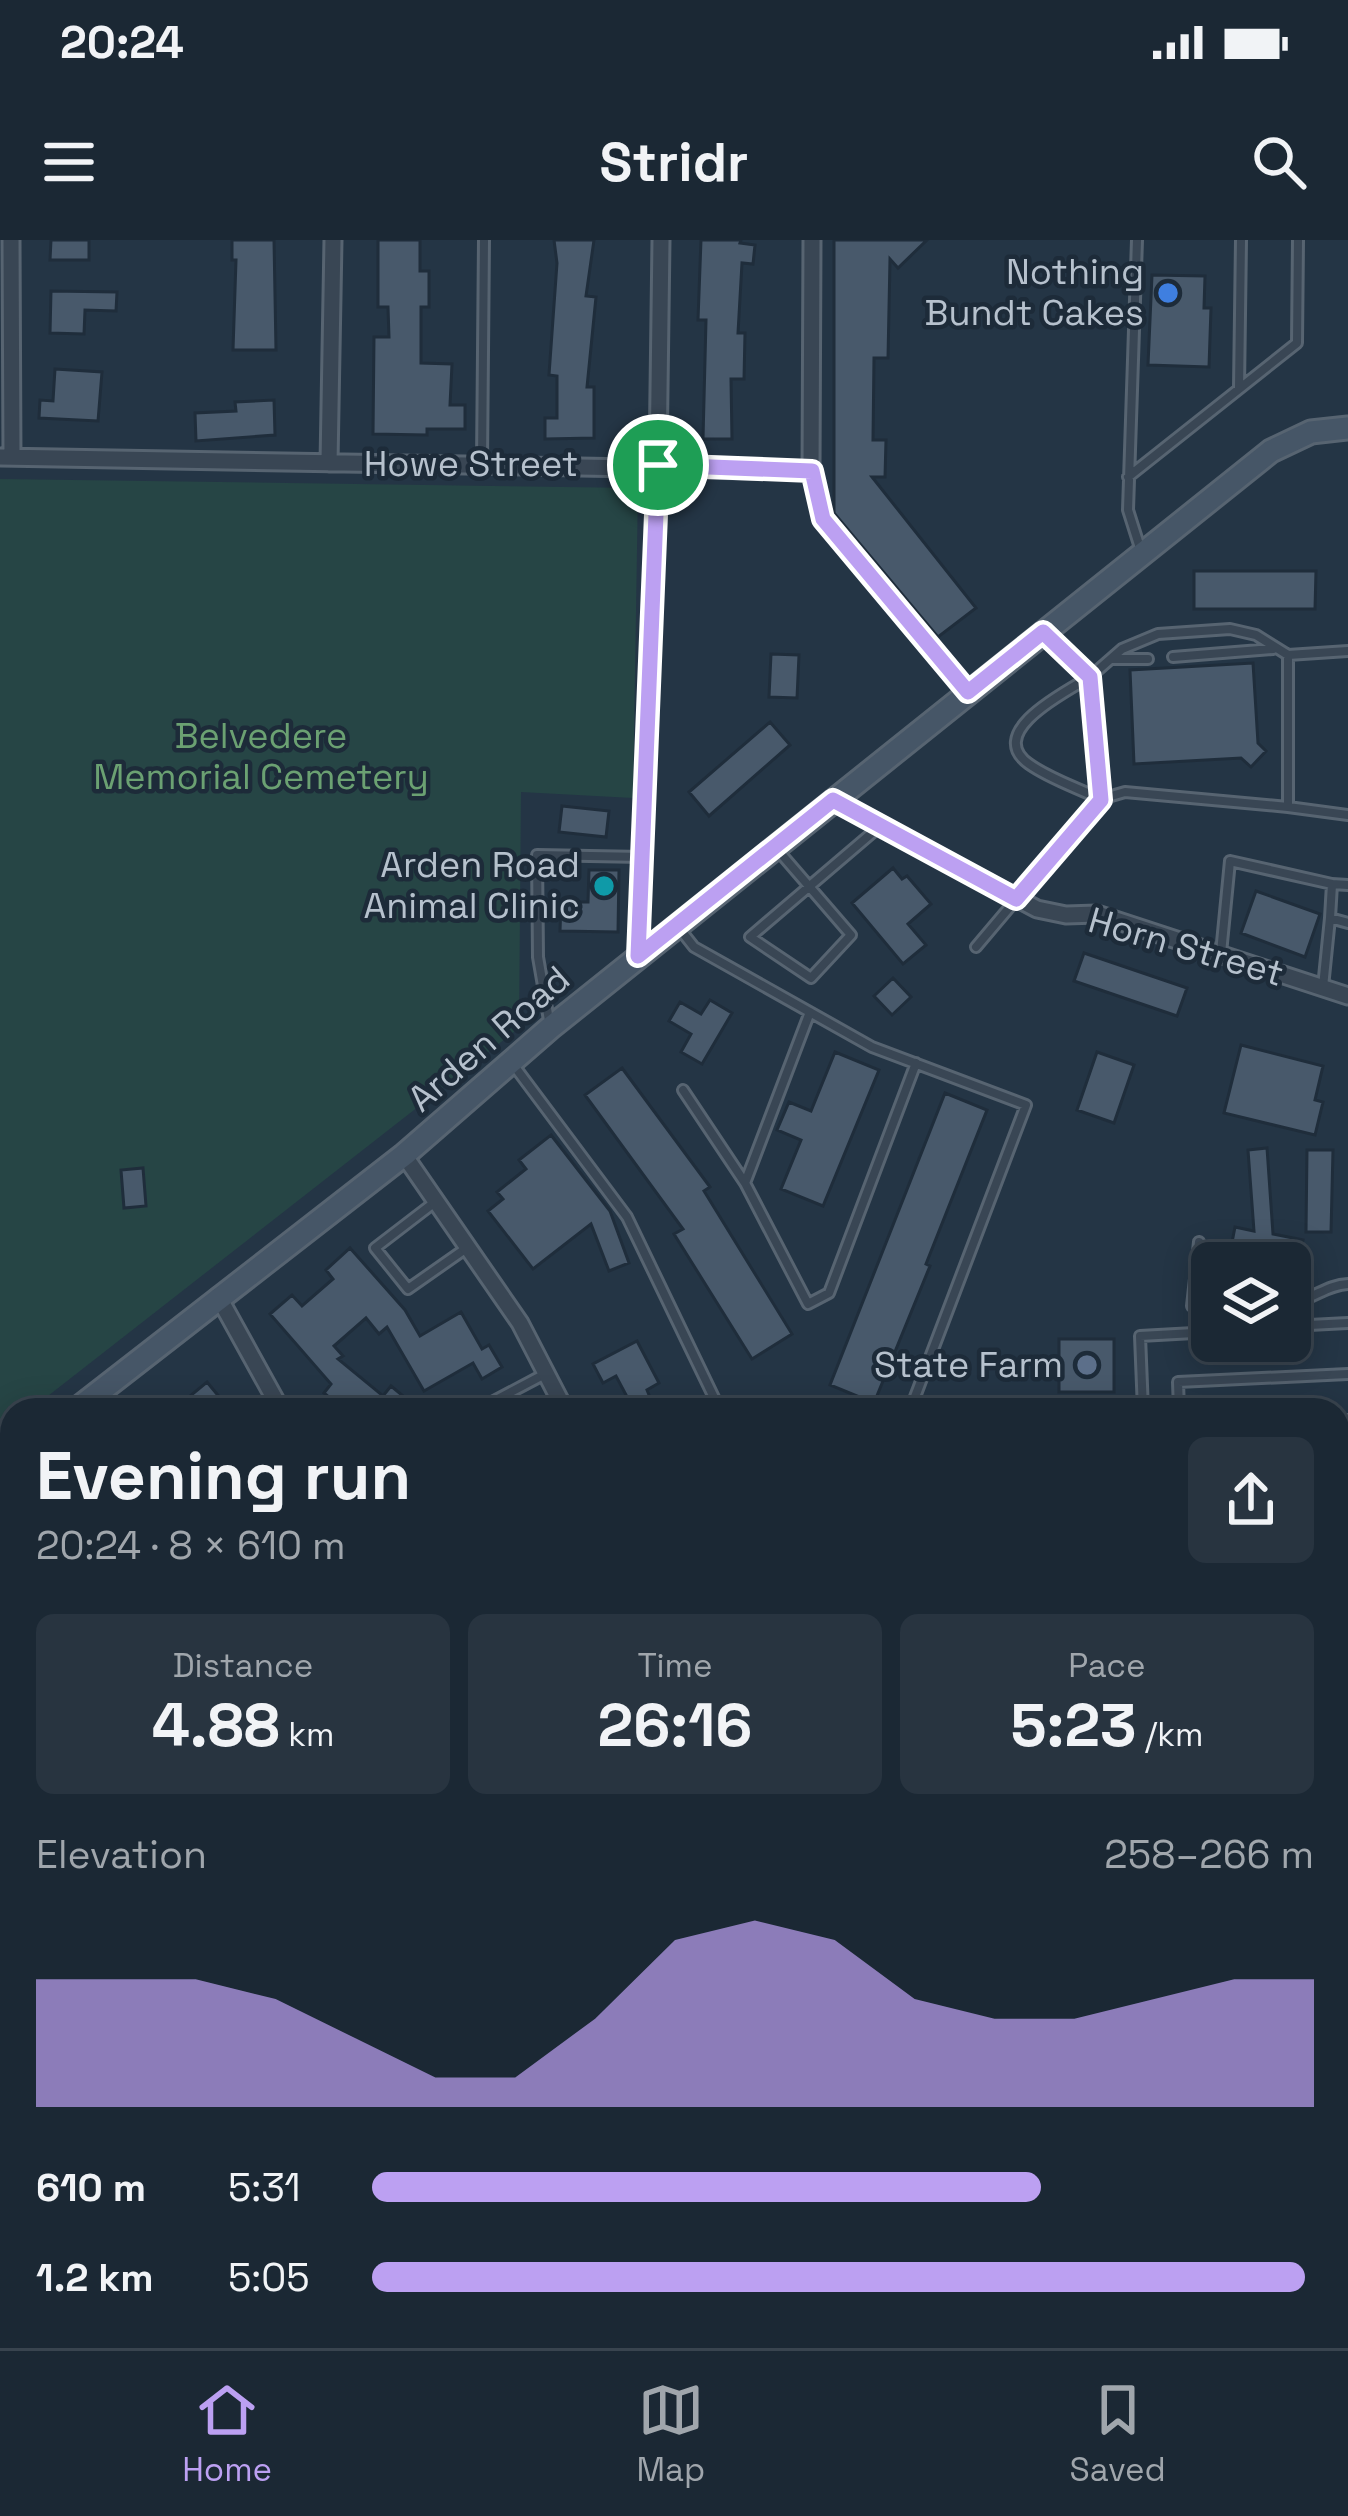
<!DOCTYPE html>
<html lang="en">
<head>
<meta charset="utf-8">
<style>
	body { margin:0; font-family:"Space Grotesk",sans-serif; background:#283440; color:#f1f3f6; height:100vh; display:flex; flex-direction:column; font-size:45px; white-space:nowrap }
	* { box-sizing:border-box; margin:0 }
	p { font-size:39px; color:#a0a6ac }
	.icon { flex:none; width:66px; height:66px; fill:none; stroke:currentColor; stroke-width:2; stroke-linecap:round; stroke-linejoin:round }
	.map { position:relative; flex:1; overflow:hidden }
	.panel { position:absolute; left:0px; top:1158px; width:1350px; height:951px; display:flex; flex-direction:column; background:#1b2834; border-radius:36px 36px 0 0; box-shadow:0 6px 30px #0003,0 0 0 3px #39444f }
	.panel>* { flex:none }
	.fabs { position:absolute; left:1191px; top:1002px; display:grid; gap:24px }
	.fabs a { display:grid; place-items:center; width:120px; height:120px; border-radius:18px; background:#1b2834; box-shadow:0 6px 30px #0003,0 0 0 3px #39444f; font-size:60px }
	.pin { position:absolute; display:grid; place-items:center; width:102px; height:102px; color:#fff; margin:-51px; border:6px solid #fff; border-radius:50%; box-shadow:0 3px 12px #0007 }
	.round { display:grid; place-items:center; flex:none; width:126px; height:126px; border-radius:18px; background:#283440 }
	.headline { display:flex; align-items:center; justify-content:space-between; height:204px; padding:0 36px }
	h1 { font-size:66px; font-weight:800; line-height:90px }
	.metrics { display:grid; grid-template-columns:repeat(3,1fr); gap:18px; height:204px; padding:12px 36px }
	.metrics div { display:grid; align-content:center; border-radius:18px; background:#283440; text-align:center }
	.metrics b { font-size:60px; font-weight:800 }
	.metrics small { font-size:33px; font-weight:400 }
	.metrics p { font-size:33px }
	.chart { height:336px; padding:24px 36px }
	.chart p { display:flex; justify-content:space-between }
	.chart svg { width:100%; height:216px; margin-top:12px; fill:#bca0f2; opacity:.7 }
	ul { padding:0 36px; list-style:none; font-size:39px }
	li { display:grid; grid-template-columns:192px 144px 1fr; align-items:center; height:90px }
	li i { height:30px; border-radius:15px; background:#bca0f2 }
	.status { display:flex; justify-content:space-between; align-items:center; height:84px; padding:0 60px; background:#1b2834; direction:ltr }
	.status svg { height:33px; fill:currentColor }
	header { display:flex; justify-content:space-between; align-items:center; height:156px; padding:0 36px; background:#1b2834; font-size:54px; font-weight:800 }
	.tab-bar { display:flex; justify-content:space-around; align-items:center; height:168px; border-top:3px solid #39444f; background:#1b2834; font-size:33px; color:#a0a6ac }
	.tab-bar a { display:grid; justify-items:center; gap:6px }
	.tab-bar .active { color:#bca0f2 }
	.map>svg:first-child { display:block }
	.green { fill:#264545 }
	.building { fill:#48596b; stroke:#1f2d3b; stroke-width:3 }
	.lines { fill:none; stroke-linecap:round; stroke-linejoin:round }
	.lane-casing { stroke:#576471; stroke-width:14 }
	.street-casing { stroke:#576471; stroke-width:21 }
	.secondary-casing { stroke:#576471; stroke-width:27 }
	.lane { stroke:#394654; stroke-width:8 }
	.street { stroke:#394654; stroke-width:15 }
	.secondary { stroke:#465667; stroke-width:21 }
	.route-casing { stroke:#fff; stroke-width:24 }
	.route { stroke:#bca0f2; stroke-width:15 }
	.shop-dot { fill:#3f7fe0; stroke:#1d2b39; stroke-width:4.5 }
	.culture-dot { fill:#0f9aa8; stroke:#1d2b39; stroke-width:4.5 }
	.service-dot { fill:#5c6f8a; stroke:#1d2b39; stroke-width:4.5 }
	.labels { text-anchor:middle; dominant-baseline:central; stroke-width:9; stroke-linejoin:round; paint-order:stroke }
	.poi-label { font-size:36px; fill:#b6c1cd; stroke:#1d2b39; text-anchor:end }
	.street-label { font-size:36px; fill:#b6c1cd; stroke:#1d2b39 }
	.park-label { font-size:36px; fill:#6ba172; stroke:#1d2b39 }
</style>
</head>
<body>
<div class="status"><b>20:24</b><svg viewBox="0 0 49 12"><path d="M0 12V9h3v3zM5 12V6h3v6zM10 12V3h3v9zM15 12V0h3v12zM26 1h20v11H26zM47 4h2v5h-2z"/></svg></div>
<header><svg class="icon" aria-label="menu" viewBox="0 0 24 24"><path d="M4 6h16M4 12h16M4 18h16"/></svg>Stridr<svg class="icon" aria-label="search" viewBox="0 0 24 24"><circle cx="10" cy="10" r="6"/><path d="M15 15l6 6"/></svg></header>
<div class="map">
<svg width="1348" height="2108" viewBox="0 0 1348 2108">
	<rect width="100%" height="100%" fill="#243545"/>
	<path class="green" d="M0,239L638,248L633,558L521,552L519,788L30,1170H12V1184L0,1194Z"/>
	<path class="building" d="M51,0H89V20H50Z
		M232,0H274L276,110H233L236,20H232Z
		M378,0H420V31H429V67H421V123L452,124L450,165H465V189H427V195L373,194L374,97H389L388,67H378Z
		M554,0H594L586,56L596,57L587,147H594V198L545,199V178H557V136L549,135L557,23Z
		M701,0H741L740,3L755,5L753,24L742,23L738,93H745L744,139H731L732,199H703L706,80H698Z
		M834,0H927L898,28L890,19L888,118H874L873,200H886L885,237H872L976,368L938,397L834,273Z
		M1152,35L1205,36L1204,68H1211L1209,127L1148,125Z
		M51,51L117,52L116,71L85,70L84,94L50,93Z
		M55,129L102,132L98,181L39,178L40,160L53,161Z
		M274,160L275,195L196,201L195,173L236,171L235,162Z
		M1194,331H1316L1315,369H1194Z
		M771,414L799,415L797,458L769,457Z
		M1253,423L1258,503L1266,511L1251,527L1241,518L1134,524L1130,430Z
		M770,482L790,505L709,576L689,552Z
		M562,566L609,571L606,597L559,592Z
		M893,628L902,639L907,636L931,664L908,684L926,705L903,724L852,663Z
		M589,630H619L618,692L560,691L561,662H588Z
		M1256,651L1320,674L1305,717L1241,693Z
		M1084,713L1187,748L1177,776L1074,741Z
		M893,738L911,757L892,775L874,756Z
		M710,760L732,773L702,824L681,812L691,794L669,781L680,762L701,774Z
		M1241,805L1323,826L1315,860L1323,862L1315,895L1224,873Z
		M835,812L879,830L823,966L781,949L801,900L777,890L789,862L811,871Z
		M1097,812L1134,825L1114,883L1077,870Z
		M622,828L710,947L704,951L792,1094L752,1119L674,994L683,989L585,855Z
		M945,853L987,870L926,1024L930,1026L874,1163L830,1145Z
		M551,895L610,971L629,1023L609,1031L591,984L533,1029L488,971L503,959L497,952L526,929L519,920Z
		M1267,908L1273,994L1303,1000L1299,1023H1228L1235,987L1254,991L1248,910Z
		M1307,910H1333L1331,992H1306Z
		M143,928L146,966L124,968L121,930Z
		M350,1008L405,1070L420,1096L461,1072L482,1109L489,1105L502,1127L482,1139L473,1123L424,1151L387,1087L379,1094L366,1078L334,1106L343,1116L338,1119L383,1156L391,1146L408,1160L397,1167L400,1170H320L330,1158L324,1153L331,1144L270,1074L292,1055L302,1066L333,1039L326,1030Z
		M1059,1099H1114V1152H1059Z
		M637,1101L659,1143L647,1150L655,1170H634L616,1136L603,1143L593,1124Z
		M207,1142L230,1170H173Z"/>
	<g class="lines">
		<g class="lane-casing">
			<path id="lane" d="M1137,0L1128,270L1141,311
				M1239,148L1241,0
				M482,223L484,0
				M1128,237L1297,103L1298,0
				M1047,395L1090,437C1067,451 984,492 1029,524C1050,539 1078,548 1100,559
				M1173,417L1273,409
				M1113,419H1148
				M1101,559L1090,437L1122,409L1158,394L1230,389L1256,395L1288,415
				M1288,567L1348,575
				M776,608L851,695L811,738L750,697L879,587
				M1348,645L1332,644L1330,678L1348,683
				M679,688L694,707L872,807L1026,865L910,1170
				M976,707L1101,559L1125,552L1288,567V415L1348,411
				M1221,713L1230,621L1332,644
				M1323,747L1330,678
				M550,786L538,717L537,615L643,617
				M512,823L627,977L720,1170
				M683,850L745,943L810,772
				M745,943L808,1064L829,1053L916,823
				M435,962L375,1008L408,1049L468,1007
				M1199,1002L1192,1066L1212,1065
				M1290,1062C1312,1061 1325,1045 1348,1044
				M1290,1086L1348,1083
				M477,1170L545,1134
				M1143,1170L1140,1096L1212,1092
				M1179,1170L1178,1142L1348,1134
				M1338,1180H1348
				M1338,1245L1348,1244
				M0,1524L12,1516
				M1338,1848L1348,1850
				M1338,1990H1348
				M1236,2097V2108"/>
		</g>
		<g class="street-casing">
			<path id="street" d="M11,0L12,217
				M0,217L811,231L823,279L968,451
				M329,223L333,0
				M811,231L812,0
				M833,560L1037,669L1066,675L1097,674L1348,756
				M638,716L658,225L661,0
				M404,915L520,1083L565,1170
				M218,1056L281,1170
				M0,1780L12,1757
				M0,1798L12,1816
				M212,2097L221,2108
				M532,2097L541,2108
				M939,2097L961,2108
				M1110,2097V2108"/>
		</g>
		<g class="secondary-casing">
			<path id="secondary" d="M76,1170L404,915L550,788L1271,211L1311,192L1348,188
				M0,1231L12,1221"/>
		</g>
		<use href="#lane" class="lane"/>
		<use href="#street" class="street"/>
		<use href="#secondary" class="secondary"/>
	</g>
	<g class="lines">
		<g class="route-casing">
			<path id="route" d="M658,225L812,231L823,279L968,452L1043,392L1090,437L1101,560L1016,659L833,560L638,716Z"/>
		</g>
		<use href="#route" class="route"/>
	</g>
	<circle class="shop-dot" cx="1168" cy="53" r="12"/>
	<circle class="culture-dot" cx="604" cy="646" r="12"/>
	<circle class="service-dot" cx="1087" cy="1125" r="12"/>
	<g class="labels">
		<g class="poi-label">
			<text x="1144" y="32">Nothing<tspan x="1144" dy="41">Bundt Cakes</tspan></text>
			<text x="580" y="625">Arden Road<tspan x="580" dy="41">Animal Clinic</tspan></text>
			<text x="1063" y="1125">State Farm</text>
		</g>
		<g class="street-label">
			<text x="471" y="224">Howe Street</text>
			<text transform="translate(1186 707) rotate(16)">Horn Street</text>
			<text transform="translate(489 799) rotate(-41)">Arden Road</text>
		</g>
		<g class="park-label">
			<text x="261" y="496">Belvedere<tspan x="261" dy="41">Memorial Cemetery</tspan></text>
		</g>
	</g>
</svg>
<div class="fabs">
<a><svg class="icon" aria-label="layers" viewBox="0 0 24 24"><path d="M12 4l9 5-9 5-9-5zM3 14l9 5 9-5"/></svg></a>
</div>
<div class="pin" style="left:658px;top:225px;background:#1e9e55"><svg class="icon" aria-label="arrive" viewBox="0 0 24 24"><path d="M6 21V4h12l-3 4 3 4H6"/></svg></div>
<section class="panel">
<div class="headline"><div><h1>Evening run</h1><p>20:24 · 8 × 610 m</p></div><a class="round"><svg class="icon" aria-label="share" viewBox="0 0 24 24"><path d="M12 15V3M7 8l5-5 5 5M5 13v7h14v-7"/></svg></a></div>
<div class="metrics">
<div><p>Distance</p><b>4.88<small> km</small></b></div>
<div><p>Time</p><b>26:16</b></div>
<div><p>Pace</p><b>5:23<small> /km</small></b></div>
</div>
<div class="chart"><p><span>Elevation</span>258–266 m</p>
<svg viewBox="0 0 160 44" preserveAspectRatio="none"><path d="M0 44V18L10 18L20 18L30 22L40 30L50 38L60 38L70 26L80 10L90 6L100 10L110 22L120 26L130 26L140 22L150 18L160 18V44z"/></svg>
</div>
<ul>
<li><b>610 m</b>5:31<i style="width:71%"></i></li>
<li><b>1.2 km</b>5:05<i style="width:99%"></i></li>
</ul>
</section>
</div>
<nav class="tab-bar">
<a class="active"><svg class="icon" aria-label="home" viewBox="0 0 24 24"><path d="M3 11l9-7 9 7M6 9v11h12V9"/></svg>Home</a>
<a><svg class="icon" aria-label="map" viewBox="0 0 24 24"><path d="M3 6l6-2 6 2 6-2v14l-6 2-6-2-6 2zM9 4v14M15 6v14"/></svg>Map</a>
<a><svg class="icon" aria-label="saved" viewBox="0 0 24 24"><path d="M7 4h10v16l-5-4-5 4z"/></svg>Saved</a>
</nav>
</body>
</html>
